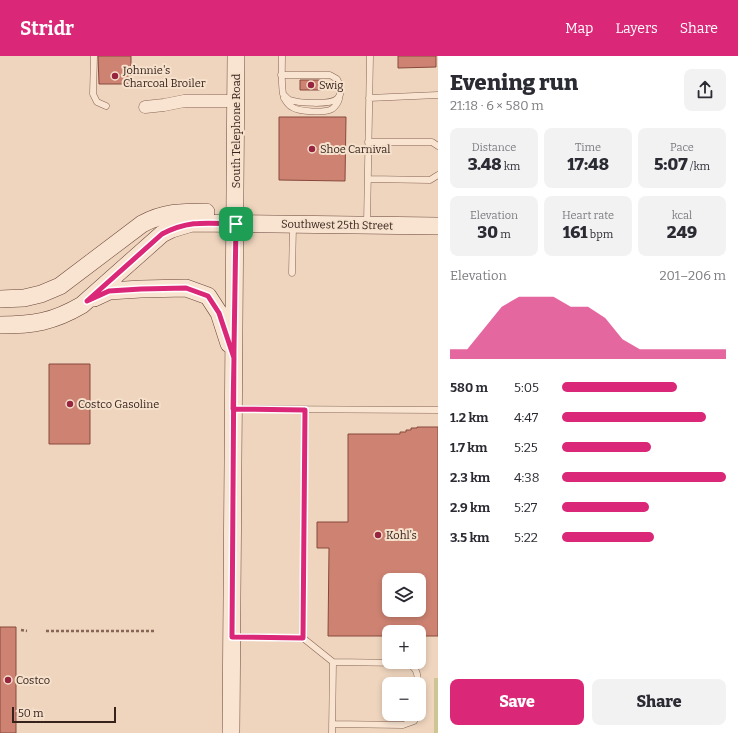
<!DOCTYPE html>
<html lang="en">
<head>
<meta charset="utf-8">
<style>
	body { margin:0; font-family:Bitter,serif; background:#f2f2f3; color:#2b2b33; height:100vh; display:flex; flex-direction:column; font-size:15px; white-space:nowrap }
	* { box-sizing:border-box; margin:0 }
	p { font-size:13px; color:#7c7c81 }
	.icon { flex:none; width:22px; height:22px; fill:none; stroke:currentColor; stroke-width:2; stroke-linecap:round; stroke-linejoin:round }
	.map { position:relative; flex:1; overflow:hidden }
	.sheet { display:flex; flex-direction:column; background:#fff; width:300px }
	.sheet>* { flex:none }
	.fabs { position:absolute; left:382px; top:517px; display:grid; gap:8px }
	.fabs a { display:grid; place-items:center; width:44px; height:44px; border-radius:8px; background:#fff; box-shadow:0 2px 6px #0003; font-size:20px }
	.scale { position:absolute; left:12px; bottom:10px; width:104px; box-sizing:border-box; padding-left:4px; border:2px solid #36221b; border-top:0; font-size:11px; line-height:14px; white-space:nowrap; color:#36221b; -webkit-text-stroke:3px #f6e1cd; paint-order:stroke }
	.pin { position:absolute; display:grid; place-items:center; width:34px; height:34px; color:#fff; margin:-17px; border-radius:8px; box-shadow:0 2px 6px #0006 }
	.round { display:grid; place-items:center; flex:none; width:42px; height:42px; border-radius:8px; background:#f2f2f3 }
	.summary { display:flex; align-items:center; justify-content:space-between; height:68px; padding:0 12px }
	h1 { font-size:22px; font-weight:800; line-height:30px }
	.metrics { display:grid; grid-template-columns:repeat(3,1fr); gap:6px; height:68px; padding:4px 12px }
	.metrics div { display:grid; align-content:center; border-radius:8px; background:#f2f2f3; text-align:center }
	.metrics b { font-size:17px; font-weight:800 }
	.metrics small { font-size:11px; font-weight:400 }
	.metrics p { font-size:11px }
	.chart { height:112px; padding:8px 12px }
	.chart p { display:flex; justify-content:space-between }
	.chart svg { width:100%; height:72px; margin-top:4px; fill:#db2777; opacity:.7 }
	.primary-button { display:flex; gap:8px; margin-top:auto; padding:8px 12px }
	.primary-button a { flex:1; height:46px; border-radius:8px; background:#db2777; color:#fff; font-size:16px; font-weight:800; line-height:46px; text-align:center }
	.primary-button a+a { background:#f2f2f3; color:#2b2b33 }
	ul { padding:0 12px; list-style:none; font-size:13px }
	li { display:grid; grid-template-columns:64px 48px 1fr; align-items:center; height:30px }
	li i { height:10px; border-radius:5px; background:#db2777 }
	header { display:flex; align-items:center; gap:24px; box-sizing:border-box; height:56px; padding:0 20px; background:#db2777; color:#fff }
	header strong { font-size:19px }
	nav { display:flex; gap:22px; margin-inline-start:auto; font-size:14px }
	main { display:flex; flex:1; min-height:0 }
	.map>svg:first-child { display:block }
	.green { fill:#cdc692 }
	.building { fill:#ce8372; stroke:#87483c; fill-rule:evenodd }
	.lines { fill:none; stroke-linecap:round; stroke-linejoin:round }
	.lane-casing { stroke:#876556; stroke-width:7 }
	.street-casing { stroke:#876556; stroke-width:13 }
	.secondary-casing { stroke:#69463a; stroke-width:18 }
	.path { stroke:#876556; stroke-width:2.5; stroke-dasharray:3 2; stroke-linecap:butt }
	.lane { stroke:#f9e4d1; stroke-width:6 }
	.street { stroke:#f9e4d1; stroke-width:12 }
	.secondary { stroke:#f9e4d1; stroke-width:17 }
	.route-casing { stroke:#fff; stroke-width:8 }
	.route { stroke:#db2777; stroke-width:5 }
	.poi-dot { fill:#972540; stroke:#f6e1cd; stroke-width:1.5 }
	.labels { text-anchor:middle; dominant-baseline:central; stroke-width:4; stroke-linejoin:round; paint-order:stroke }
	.poi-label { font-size:11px; fill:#36221b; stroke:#f6e1cd; text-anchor:start }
	.street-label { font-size:11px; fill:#36221b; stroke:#f6e1cd }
</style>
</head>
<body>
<header>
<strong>Stridr</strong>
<nav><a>Map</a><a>Layers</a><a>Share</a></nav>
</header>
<main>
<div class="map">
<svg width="438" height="677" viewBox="0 0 438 677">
	<rect width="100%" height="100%" fill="#efd5be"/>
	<path class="green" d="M434,622H438V677H434Z"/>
	<path class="building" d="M98,0H131V28H99Z
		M398,0H436V11L398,12Z
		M300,24H322V34H300Z
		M279,61H346L345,125L279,124Z
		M49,308H90V388H49Z
		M417,371H438V580H419V576H389V580H328L329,492H317V466H348V378H400V376H406V374H411V372H417ZM389,524H419V554H389Z
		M0,571H16V677H0Z"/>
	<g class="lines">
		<g class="lane-casing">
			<path id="lane" d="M94,0L93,38L97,46L106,50
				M281,19H330L337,23C340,29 343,38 337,43C330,49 298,47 290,44C287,43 285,40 283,38C281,25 282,13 282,0
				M284,42C286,45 288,49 292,51C299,56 325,57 332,53C336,50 338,47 339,43
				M369,42L438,39
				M368,86H432L438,90
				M368,123L430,124L438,119
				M367,168L370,0
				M292,217L293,170
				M235,353L438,354
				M232,581L303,582L305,354
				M303,582L333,606L332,677
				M333,606L403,607C416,609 418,616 418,628
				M332,668L403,669L414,665L417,658"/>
		</g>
		<g class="street-casing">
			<path id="street" d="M145,51L164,49L184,45H236"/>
		</g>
		<g class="secondary-casing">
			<path id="secondary" d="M94,242L109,235L141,233L186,232L208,240L219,257L229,288
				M0,243L24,242L41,238L60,230L142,168C164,156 182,156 206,156
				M0,269C33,269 53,266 82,249L162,178L172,173L192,167L438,170
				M231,677L236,0"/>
		</g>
		<path class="path" d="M21,574L27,575
			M46,575H154"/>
		<use href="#lane" class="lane"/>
		<use href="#street" class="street"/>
		<use href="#secondary" class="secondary"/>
	</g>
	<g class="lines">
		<g class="route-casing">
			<path id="route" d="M236,168L234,293C234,389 232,485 232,581L303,582L305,354L233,353L234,302L219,257L208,240L186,232L141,233L109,235L87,245L162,178C189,164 206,167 236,168"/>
		</g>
		<use href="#route" class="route"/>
	</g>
	<g class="poi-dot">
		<circle cx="115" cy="20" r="4"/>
		<circle cx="311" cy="29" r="4"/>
		<circle cx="312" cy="93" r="4"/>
		<circle cx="70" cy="348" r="4"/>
		<circle cx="378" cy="479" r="4"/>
		<circle cx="8" cy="624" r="4"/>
	</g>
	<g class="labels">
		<g class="poi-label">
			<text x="123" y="14">Johnnie's<tspan x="123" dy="13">Charcoal Broiler</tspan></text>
			<text x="319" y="29">Swig</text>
			<text x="320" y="93">Shoe Carnival</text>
			<text x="78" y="348">Costco Gasoline</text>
			<text x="386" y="479">Kohl's</text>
			<text x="16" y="624">Costco</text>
		</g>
		<g class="street-label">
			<text transform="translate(236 75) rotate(-90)">South Telephone Road</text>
			<text transform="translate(337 169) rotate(1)">Southwest 25th Street</text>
		</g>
	</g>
</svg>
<div class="fabs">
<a><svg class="icon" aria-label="layers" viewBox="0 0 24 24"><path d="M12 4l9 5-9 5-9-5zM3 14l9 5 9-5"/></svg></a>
<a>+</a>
<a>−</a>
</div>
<div class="scale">50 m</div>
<div class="pin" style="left:236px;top:168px;background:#1e9e55"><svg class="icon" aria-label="arrive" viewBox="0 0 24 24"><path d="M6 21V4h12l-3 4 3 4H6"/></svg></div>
</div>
<section class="sheet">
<div class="summary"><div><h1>Evening run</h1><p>21:18 · 6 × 580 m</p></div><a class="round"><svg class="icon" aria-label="share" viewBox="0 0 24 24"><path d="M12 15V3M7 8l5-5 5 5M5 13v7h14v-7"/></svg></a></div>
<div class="metrics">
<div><p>Distance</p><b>3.48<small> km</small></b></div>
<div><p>Time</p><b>17:48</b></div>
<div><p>Pace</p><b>5:07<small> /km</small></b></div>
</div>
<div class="metrics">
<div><p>Elevation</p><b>30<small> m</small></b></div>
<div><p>Heart rate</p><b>161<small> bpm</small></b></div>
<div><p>kcal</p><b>249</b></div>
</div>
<div class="chart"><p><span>Elevation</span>201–206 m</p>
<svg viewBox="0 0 160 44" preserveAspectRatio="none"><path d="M0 44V38L10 38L20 25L30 12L40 6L50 6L60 6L70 12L80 12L90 19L100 32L110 38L120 38L130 38L140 38L150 38L160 38V44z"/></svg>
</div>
<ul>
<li><b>580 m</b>5:05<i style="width:70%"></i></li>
<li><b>1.2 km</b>4:47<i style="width:88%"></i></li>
<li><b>1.7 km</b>5:25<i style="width:54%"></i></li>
<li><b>2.3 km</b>4:38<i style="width:100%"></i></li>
<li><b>2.9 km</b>5:27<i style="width:53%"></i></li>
<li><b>3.5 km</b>5:22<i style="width:56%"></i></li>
</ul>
<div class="primary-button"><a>Save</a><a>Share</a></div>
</section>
</main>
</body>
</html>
